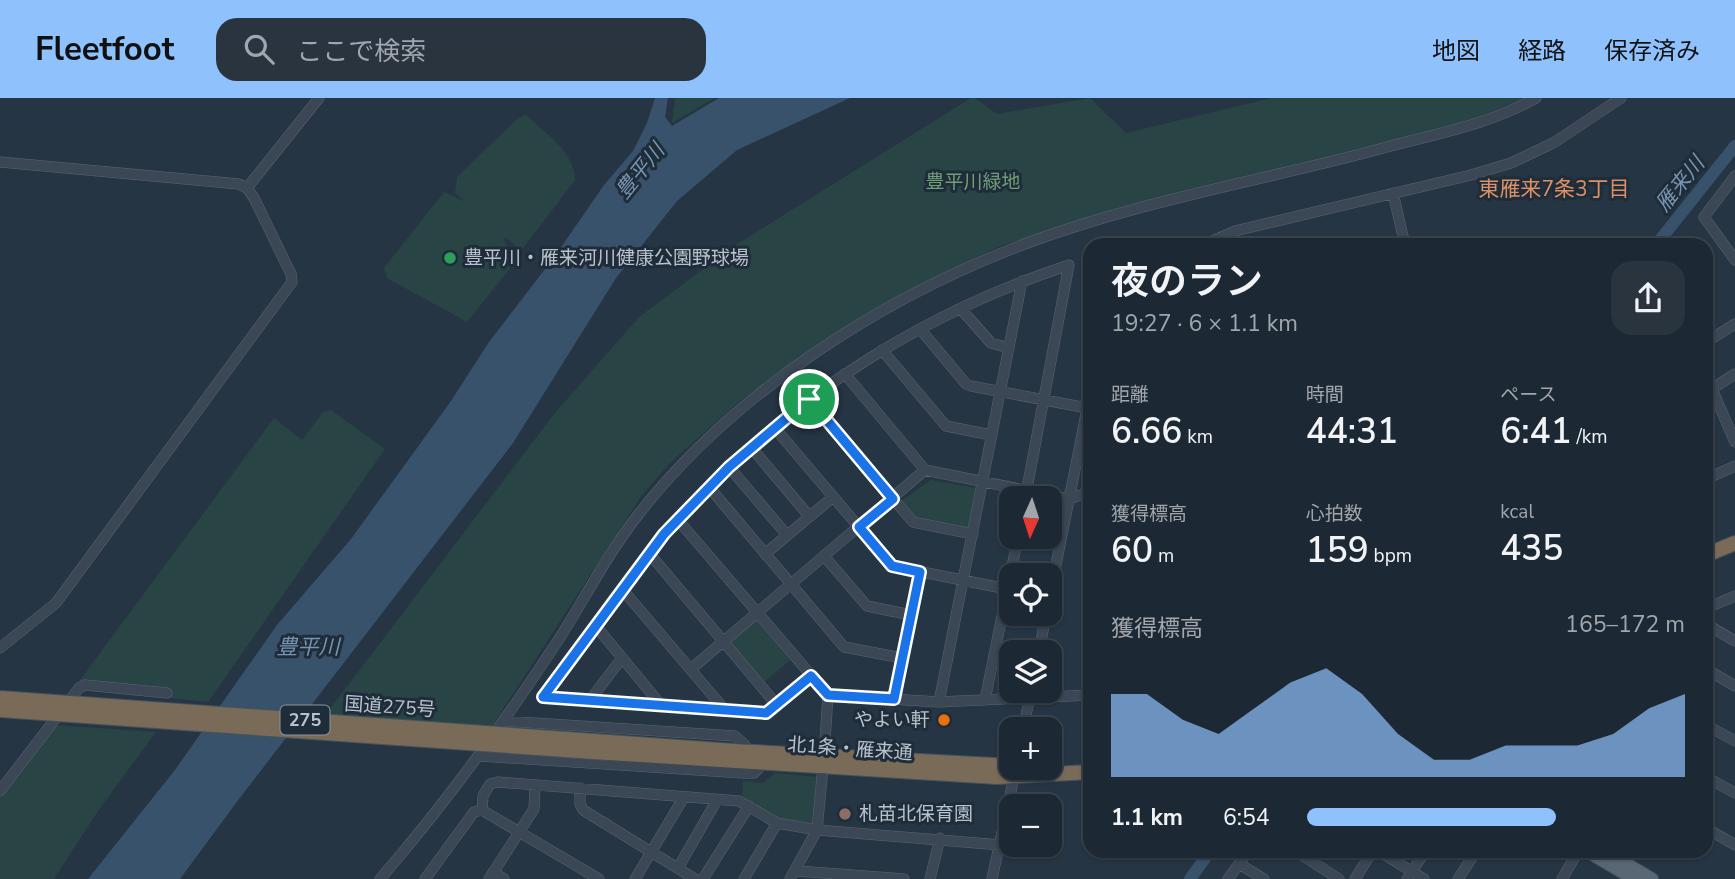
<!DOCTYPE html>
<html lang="ja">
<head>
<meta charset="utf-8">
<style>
	body { margin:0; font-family:"Nunito Sans","Noto Sans JP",sans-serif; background:#29343f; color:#f1f3f6; height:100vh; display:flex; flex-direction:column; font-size:26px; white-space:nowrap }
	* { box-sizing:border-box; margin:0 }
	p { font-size:23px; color:#a0a6ac }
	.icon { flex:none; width:38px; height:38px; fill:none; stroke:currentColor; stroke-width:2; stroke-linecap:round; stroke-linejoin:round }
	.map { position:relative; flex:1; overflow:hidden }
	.details { position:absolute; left:1083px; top:140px; width:630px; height:620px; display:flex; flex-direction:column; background:#1c2833; border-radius:21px; box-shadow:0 2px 5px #0004,0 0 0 2px #3a444e }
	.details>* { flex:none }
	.needle { width:46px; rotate:183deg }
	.controls { position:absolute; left:999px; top:388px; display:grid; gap:14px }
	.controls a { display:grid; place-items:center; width:63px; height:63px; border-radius:14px; background:#1c2833; box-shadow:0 2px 5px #0004,0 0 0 2px #3a444e; font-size:35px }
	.pin { position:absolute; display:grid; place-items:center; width:60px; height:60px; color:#fff; margin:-30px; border:4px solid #fff; border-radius:50%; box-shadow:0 2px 7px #0007 }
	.round { display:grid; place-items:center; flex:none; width:74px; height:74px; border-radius:21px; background:#29343f }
	.head { display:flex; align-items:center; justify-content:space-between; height:119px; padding:0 28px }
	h1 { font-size:38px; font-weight:600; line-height:52px }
	.figures { display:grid; grid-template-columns:repeat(3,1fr); gap:10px; height:119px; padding:7px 28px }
	.figures div { display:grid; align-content:center }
	.figures b { font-size:35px; font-weight:600 }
	.figures small { font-size:19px; font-weight:400 }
	.figures p { font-size:19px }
	.chart { height:196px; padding:14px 28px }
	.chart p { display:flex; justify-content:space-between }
	.chart svg { width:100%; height:126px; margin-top:7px; fill:#8fc1fc; opacity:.7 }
	ul { padding:0 28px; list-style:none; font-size:23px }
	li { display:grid; grid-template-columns:112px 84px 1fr; align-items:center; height:52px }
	li i { height:18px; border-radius:9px; background:#8fc1fc }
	header { display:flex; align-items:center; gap:42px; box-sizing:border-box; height:98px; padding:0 35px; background:#8fc1fc; color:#111 }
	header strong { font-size:33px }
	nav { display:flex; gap:38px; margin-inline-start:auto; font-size:24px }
	.search { width:490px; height:63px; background:#29343f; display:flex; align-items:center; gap:18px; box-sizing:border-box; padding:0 24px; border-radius:21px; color:#a0a6ac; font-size:26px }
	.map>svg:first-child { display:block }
	.green { fill:#284445 }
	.water { fill:#39526c }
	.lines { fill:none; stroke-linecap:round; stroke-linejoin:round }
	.river { stroke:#39526c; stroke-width:12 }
	.minor-casing { stroke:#596571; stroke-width:11 }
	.major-casing { stroke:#44505d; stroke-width:14 }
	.highway-casing { stroke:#45525e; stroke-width:16 }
	.minor { stroke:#3b4754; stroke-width:10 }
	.major { stroke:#596674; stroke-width:12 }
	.highway { stroke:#7a6a58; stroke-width:14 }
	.highway-bridge-casing { stroke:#45525e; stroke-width:16; stroke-linecap:butt }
	.highway-bridge { stroke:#7a6a58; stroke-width:14 }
	.route-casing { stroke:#fff; stroke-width:14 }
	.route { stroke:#1a73e8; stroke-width:9 }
	.leisure-dot { fill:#2e9e5b; stroke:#1f2c39; stroke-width:2.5 }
	.food-dot { fill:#e8710a; stroke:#1f2c39; stroke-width:2.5 }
	.education-dot { fill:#8d6e63; stroke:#1f2c39; stroke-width:2.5 }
	.labels { text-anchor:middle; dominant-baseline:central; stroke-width:6; stroke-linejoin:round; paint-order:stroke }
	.shield { fill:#1f2c39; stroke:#8a95a1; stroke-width:2 }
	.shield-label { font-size:18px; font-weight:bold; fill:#b8c2cd }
	.park-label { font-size:19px; fill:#6f9f76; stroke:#1f2c39 }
	.poi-label { font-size:19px; fill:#b8c2cd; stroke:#1f2c39; text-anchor:start }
	.street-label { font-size:19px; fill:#b8c2cd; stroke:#1f2c39 }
	.water-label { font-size:21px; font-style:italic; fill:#7795b1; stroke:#1f2c39 }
	.neighbourhood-label { font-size:21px; fill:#db9066; stroke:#1f2c39 }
</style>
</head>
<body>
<header>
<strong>Fleetfoot</strong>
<div class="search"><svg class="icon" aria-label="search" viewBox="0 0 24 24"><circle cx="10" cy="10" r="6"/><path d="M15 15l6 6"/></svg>ここで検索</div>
<nav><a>地図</a><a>経路</a><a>保存済み</a></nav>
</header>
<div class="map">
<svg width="1735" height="781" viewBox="0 0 1735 781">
	<rect width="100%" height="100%" fill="#263544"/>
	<path class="green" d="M675,0H715L672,25Z
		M971,0H975L997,16L1090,0L1126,35L1271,0H1526L1454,28L1139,105L998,149L925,184L819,247L741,302L671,364L642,397L491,630L323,620L554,316L639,219L734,148Z
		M526,17C545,35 575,54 575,82L521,153L508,141L503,140L511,157L512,168L467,224L387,180L384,170L444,94L466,104L455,95L457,79L518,20Z
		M331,312L385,351L208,604L74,590L274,320L302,342L323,314Z
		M931,382L976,390L969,430L916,419L901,403Z
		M756,521L790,562L763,585L728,544Z
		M55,627L156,634L98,713L54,781H0V700L44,641L48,639Z
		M775,675L818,679L815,726L779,721L742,698L743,683L763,685Z"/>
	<path class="water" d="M655,0H668L665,19L672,28L719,0H850L737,52L677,103L616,180L513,345L239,701L180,781H88L175,672L277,527L351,441L451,303L489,244L555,158L604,87L633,53L647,25Z"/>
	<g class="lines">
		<path class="river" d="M1656,147L1735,48
			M1190,781L1211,752"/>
		<g class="minor-casing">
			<path id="minor" d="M0,64L239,86L247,90L254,100L291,176L292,184L56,505L0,550
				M1735,78L1704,119L1735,162
				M247,90L319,0
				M1393,95L1405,147
				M1203,147L1235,133L1471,77L1511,65L1555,44L1621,0
				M961,211L991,245L1009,250
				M920,231L966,286L971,288L1087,310
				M1706,244L1735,226
				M882,252L946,328L991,337
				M845,276L925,372L1069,401L1090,394
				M1712,291L1735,344
				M1707,294L1735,276
				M809,301L913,424L973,436
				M774,329L892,468L1012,492
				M751,349L809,418
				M729,369L787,437
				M1706,381L1735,368
				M709,389L844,549L902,560
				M678,422L828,597L939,604L1090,597
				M649,455L776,606
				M765,456L833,399
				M824,458L867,508L911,517
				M622,491L725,612
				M1050,497L1090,296
				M1706,515L1711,508L1735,498
				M1706,526L1735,543
				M595,527L661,607
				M1039,555L1046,516
				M691,571L925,372
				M1706,571L1735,588
				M811,578L766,615L543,599C560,574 578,550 596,526C627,485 657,443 692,406C795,296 926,214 1069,167L1025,401
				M894,601L920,474
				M590,602L622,560
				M985,602L1018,439
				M939,604L1022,183
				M1706,627L1735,643
				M1023,632L1031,593
				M480,658L743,675H754L759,670L744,646L735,638L504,623
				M824,658L828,597
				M1706,679L1735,695
				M580,690V706L583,712L695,781
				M0,693L79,590L85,587L167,595
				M482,712L483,698L490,686L498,684L739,703L777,725L817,732L1001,747
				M482,712L599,781
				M1706,730L1735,747
				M1294,752L1339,781
				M1377,752L1424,781
				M1239,766L1264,781
				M678,770L717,702
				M796,773L839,776
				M493,774L504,781
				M380,781C446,705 504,625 559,541C585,500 608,455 638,417C734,294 884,198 1030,144C1147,101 1271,81 1391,48C1440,35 1492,25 1536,0
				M425,781L474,714L482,712
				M489,781L534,711L535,687
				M635,781L684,699
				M703,781L749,708
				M744,781L777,725
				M790,781L817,732L823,669
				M837,781L839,776L904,781
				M930,781L940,740
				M992,781L1015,674
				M1228,781L1249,752
				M1355,781L1373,752
				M1407,781L1426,752
				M1458,781L1477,752
				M1562,781L1579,752"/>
		</g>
		<g class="major-casing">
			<path id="major" d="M1585,752L1634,781
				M1603,752L1652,781"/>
		</g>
		<g class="highway-casing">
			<path id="highway" d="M1706,457L1735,445
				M609,644L734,653L1012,668
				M608,655L997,679L1090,674"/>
		</g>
		<use href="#minor" class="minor"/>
		<use href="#major" class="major"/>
		<use href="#highway" class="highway"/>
		<g class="highway-bridge-casing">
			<path id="highway-bridge" d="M0,600L609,644
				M0,612L608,655"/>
		</g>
		<use href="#highway-bridge" class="highway-bridge"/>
	</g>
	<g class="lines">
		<g class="route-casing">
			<path id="route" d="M809,301L893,401L859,429L892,468L920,474L894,601L828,597L811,578L766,615L543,599L664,436L729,369Z"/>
		</g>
		<use href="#route" class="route"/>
	</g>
	<circle class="leisure-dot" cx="450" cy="160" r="7"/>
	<circle class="food-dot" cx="944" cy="622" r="7"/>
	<circle class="education-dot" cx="845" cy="716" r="7"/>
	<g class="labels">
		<rect class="shield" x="280.5" y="607.5" width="49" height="29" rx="5"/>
		<g class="shield-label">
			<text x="305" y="622">275</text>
		</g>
		<g class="park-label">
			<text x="973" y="84">豊平川緑地</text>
		</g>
		<g class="poi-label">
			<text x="464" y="160">豊平川・雁来河川健康公園野球場</text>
			<text x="930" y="622" text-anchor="end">やよい軒</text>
			<text x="859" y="716">札苗北保育園</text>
		</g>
		<g class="street-label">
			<text transform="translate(390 609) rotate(4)">国道275号</text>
			<text transform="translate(850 651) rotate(4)">北1条・雁来通</text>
		</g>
		<g class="water-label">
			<text transform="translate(640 73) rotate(-51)">豊平川</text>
			<text transform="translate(1680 86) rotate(-51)">雁来川</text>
			<text x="308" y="549">豊平川</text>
		</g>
		<g class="neighbourhood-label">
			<text x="1554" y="91">東雁来7条3丁目</text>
		</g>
	</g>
</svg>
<div class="controls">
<a><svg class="needle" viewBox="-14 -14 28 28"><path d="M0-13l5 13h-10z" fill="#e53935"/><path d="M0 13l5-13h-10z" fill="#a0a6ac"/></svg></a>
<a><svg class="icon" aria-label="locate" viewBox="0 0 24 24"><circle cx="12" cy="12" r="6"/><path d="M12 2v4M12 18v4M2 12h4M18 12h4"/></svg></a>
<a><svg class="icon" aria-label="layers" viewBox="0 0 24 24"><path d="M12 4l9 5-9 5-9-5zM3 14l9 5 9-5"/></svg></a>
<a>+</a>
<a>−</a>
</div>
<div class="pin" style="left:809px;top:301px;background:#1e9e55"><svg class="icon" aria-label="arrive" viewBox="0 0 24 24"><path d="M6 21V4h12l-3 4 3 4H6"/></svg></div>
<section class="details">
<div class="head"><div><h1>夜のラン</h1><p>19:27 · 6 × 1.1 km</p></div><a class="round"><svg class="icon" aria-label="share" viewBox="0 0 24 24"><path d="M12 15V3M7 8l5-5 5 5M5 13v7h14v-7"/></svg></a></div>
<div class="figures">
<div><p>距離</p><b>6.66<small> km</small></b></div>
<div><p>時間</p><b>44:31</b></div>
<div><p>ペース</p><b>6:41<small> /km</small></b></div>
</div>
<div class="figures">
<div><p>獲得標高</p><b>60<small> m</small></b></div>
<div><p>心拍数</p><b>159<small> bpm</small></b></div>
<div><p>kcal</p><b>435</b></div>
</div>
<div class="chart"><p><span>獲得標高</span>165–172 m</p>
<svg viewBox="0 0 160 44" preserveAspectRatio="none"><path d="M0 44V15L10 15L20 24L30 29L40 20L50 11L60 6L70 15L80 29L90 38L100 38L110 33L120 33L130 33L140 29L150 20L160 15V44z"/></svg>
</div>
<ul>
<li><b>1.1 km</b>6:54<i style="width:66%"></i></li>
</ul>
</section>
</div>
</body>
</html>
